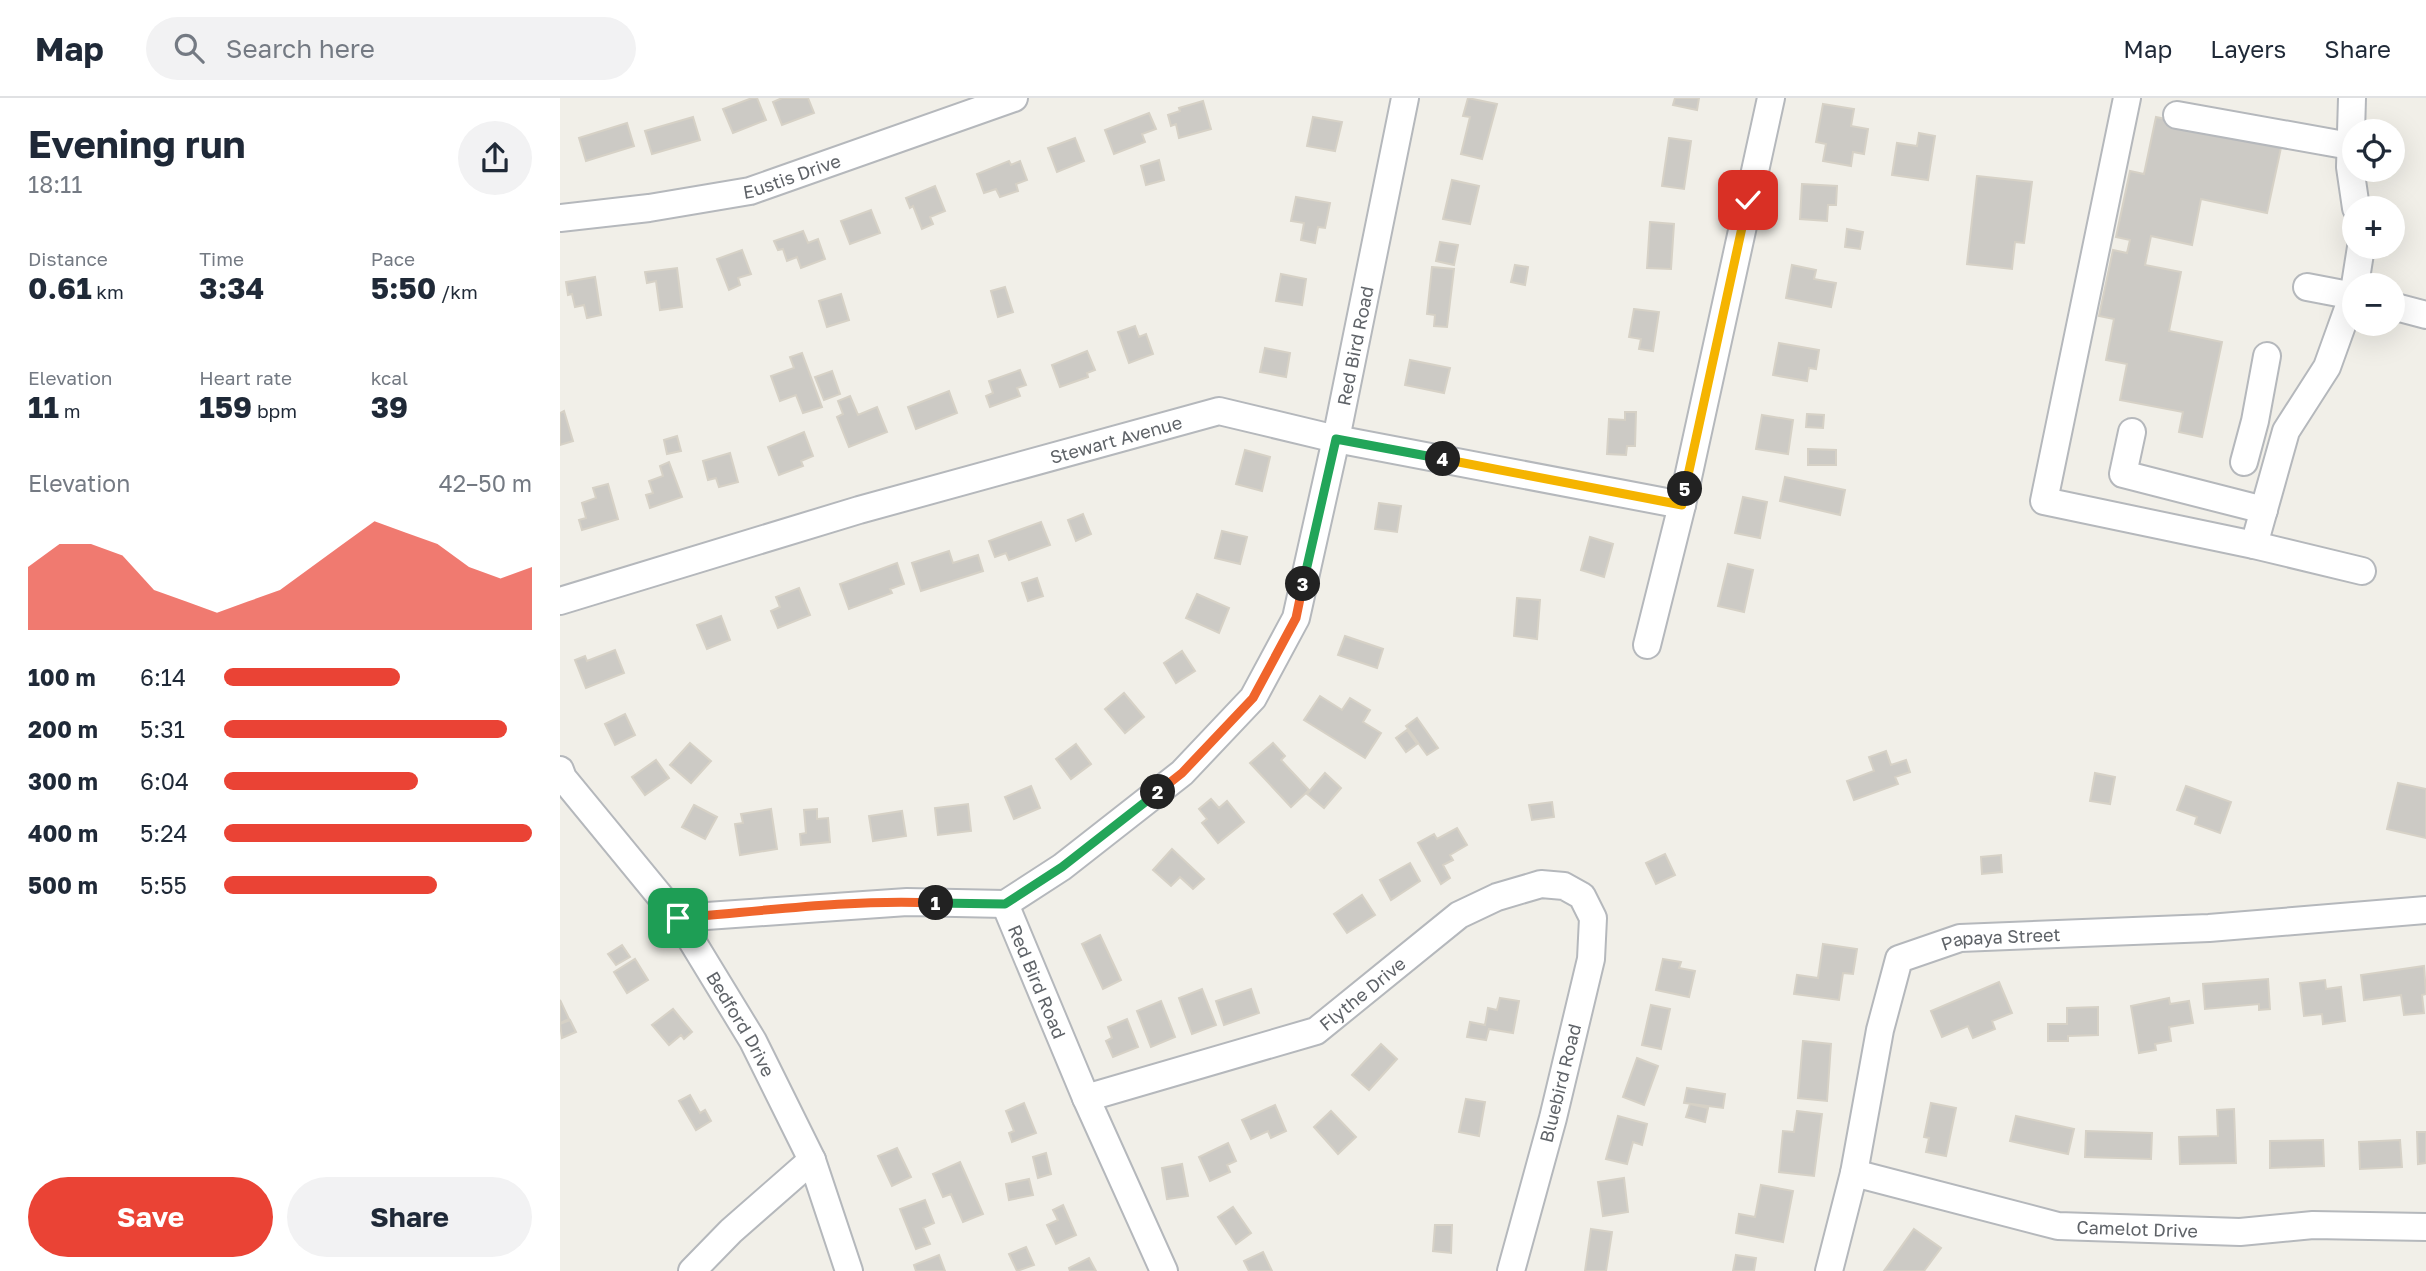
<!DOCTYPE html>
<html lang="en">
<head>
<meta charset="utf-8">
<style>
	body { margin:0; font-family:"Golos Text",sans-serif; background:#f2f2f3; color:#1f2937; height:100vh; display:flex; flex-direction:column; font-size:26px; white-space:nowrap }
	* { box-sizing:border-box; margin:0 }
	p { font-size:23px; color:#747a83 }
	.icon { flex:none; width:38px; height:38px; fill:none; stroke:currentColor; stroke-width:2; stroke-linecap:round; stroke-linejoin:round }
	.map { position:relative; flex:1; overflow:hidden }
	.details { display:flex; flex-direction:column; background:#fff; width:560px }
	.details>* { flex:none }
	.fabs { position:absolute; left:1782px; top:21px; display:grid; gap:14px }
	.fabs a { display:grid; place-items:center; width:63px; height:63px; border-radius:50%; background:#fff; box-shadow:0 7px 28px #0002; font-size:35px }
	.pin { position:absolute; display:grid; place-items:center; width:60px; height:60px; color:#fff; margin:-30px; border-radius:14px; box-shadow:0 4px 10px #0006 }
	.km { position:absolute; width:35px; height:35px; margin:-18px; border-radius:50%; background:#222; color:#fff; font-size:19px; line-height:35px; text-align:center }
	.round { display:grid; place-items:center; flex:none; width:74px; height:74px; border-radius:37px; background:#f2f2f3 }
	.overview { display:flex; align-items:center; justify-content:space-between; height:119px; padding:0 28px }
	h1 { font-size:38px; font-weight:700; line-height:52px }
	.stats { display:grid; grid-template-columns:repeat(3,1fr); gap:10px; height:119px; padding:7px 28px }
	.stats div { display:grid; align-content:center }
	.stats b { font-size:30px; font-weight:700 }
	.stats small { font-size:19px; font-weight:400 }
	.stats p { font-size:19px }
	.chart { height:196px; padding:14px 28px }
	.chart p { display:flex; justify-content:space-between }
	.chart svg { width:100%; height:126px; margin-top:7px; fill:#ea4335; opacity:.7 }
	.cta { display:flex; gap:14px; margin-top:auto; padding:14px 28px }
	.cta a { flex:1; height:80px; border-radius:42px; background:#ea4335; color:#fff; font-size:28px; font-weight:700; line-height:80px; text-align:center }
	.cta a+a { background:#f2f2f3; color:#1f2937 }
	ul { padding:0 28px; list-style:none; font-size:23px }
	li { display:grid; grid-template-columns:112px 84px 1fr; align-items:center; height:52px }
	li i { height:18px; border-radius:9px; background:#ea4335 }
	header { display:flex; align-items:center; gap:42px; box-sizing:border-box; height:98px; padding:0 35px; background:#fff; border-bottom:2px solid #e0e1e3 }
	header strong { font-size:33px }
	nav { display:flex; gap:38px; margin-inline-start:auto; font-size:24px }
	.search { width:490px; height:63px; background:#f2f2f3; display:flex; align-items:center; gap:18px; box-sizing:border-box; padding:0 24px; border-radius:38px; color:#747a83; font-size:26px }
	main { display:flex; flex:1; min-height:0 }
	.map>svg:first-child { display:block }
	.building { fill:#cccac5; stroke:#d6d1c6; stroke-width:2 }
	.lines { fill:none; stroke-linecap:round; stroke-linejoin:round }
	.minor-casing { stroke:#b5b8bc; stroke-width:30 }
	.minor { stroke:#fff; stroke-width:26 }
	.split-1-casing { stroke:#fff; stroke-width:14 }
	.split-2-casing { stroke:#fff; stroke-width:14 }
	.split-3-casing { stroke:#fff; stroke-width:14 }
	.split-4-casing { stroke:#fff; stroke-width:14 }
	.split-5-casing { stroke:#fff; stroke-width:14 }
	.split-6-casing { stroke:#fff; stroke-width:14 }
	.split-1 { stroke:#f0652b; stroke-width:9 }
	.split-2 { stroke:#22a559; stroke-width:9 }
	.split-3 { stroke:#f0652b; stroke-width:9 }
	.split-4 { stroke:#22a559; stroke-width:9 }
	.split-5 { stroke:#f5b400; stroke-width:9 }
	.split-6 { stroke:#f5b400; stroke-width:9 }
	.labels { text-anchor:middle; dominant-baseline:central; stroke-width:5; stroke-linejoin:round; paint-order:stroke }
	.street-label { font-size:18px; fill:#5f6368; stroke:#fff }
</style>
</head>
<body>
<header>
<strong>Map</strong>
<div class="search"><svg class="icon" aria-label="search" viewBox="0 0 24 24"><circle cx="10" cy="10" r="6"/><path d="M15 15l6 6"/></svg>Search here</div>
<nav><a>Map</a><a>Layers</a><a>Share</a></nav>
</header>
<main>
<section class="details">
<div class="overview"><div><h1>Evening run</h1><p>18:11</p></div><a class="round"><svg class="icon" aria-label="share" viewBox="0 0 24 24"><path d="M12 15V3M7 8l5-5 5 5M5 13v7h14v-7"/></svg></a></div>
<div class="stats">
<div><p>Distance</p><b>0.61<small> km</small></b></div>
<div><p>Time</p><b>3:34</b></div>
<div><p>Pace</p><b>5:50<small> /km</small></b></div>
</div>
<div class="stats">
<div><p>Elevation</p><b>11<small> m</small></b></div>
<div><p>Heart rate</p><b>159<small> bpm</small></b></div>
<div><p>kcal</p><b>39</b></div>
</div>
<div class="chart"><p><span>Elevation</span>42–50 m</p>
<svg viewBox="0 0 160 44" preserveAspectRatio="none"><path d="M0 44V22L10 14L20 14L30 18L40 30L50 34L60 38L70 34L80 30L90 22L100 14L110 6L120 10L130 14L140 22L150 26L160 22V44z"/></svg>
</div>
<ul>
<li><b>100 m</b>6:14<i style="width:57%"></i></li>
<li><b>200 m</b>5:31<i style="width:92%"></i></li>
<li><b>300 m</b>6:04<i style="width:63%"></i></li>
<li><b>400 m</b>5:24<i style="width:100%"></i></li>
<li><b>500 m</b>5:55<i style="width:69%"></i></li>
</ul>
<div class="cta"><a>Save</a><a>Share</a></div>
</section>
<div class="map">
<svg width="1866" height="1173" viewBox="0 0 1866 1173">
	<rect width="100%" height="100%" fill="#f1efe8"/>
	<path class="building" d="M192,0H197L206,22L173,35L163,11Z
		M222,0H248L254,15L222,27L213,4Z
		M908,0L937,6L922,61L901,56L910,19L903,18Z
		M1115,0H1139L1137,12L1113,7Z
		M643,3L651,31L619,40L616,26L611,28L608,17L620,13L619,10Z
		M1263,6L1294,11L1291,28L1308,31L1304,56L1293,54L1291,68L1263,63L1266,46L1256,44Z
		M589,15L596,31L582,36L585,44L554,56L545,32Z
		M133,19L140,42L92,56L85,33Z
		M753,19L782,24L775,53L747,48Z
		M1596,19L1722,45L1707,115L1641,101L1632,147L1591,138L1585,167L1621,174L1609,233L1662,244L1642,339L1619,334L1623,314L1560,302L1567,266L1546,262L1554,221L1539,218L1553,152L1567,155L1570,142L1556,139L1570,73L1584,76Z
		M67,25L74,48L26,63L19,40Z
		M1359,35L1375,38L1368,82L1332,77L1337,45L1357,48Z
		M515,40L524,63L497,74L488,50Z
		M1109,40L1131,43L1124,91L1102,88Z
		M599,62L604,82L586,87L581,68Z
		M449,63L451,67L460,63L467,82L456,86L458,93L440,99L436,91L424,95L417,76Z
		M1417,78L1472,84L1464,145L1455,144L1452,171L1407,166Z
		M892,82L919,88L910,126L883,121Z
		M1242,86L1277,88L1276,107H1268L1267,123L1240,121Z
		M375,88L385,113L370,119L373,126L362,131L353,108L350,110L346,100Z
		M736,99L770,105L765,130L758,129L755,145L741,142L744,125L731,123Z
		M311,112L320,135L290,146L281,123Z
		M1090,124L1114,126L1111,171L1087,170Z
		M1287,131L1303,134L1300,151L1285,149Z
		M243,133L248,145L258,141L265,161L241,170L237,159L227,163L223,151L218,152L214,143Z
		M880,144L898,147L894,167L876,163Z
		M182,152L191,176L178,180L180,187L169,192L157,161Z
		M955,167L968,169L965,187L951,184Z
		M1232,167L1256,172L1254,181L1276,185L1271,209L1226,200Z
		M872,169L894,171L887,229L874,228L875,217L867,216Z
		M117,170L122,209L100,212L96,183L87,185L85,174Z
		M721,176L746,181L742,207L716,203Z
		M35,179L41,217L27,220L24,207L15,209L12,196L8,197L6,184Z
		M445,189L453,214L438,219L431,193Z
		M281,196L289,222L267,229L259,203Z
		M1074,211L1099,214L1093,253L1079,251L1081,241L1069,239Z
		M575,228L579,239L586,236L593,256L569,265L558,234Z
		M1219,245L1259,252L1256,271L1249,270L1247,283L1213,277Z
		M705,250L730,255L726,279L700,274Z
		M527,253L535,272L527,275L528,279L500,289L492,267Z
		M242,255L262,309L243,315L236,297L220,303L211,278L234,270L230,259Z
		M850,262L890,270L884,295L845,287Z
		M460,272L466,287L457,290L460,298L430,309L426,298L433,295L429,283Z
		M272,273L280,296L264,302L255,279Z
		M389,293L397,315L356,331L348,309Z
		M290,298L298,317L317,309L327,334L289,349L277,319L283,316L278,303Z
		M4,313L13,343L0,347V315Z
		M1065,314H1076L1075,348H1067L1066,357L1047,356L1049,321L1065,322Z
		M1247,316L1264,317L1263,330L1246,329Z
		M1202,317L1233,322L1228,356L1196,351Z
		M244,334L253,358L241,363L243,368L219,377L208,349Z
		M117,338L121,353L107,356L104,342Z
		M1248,351L1276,352V367H1248Z
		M685,352L710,359L702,393L676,386Z
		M170,355L178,384L159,389L156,380L148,382L143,363Z
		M109,364L122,399L90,410L86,397L93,395L89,383L103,378L100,368Z
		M1225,379L1285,392L1280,417L1220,403Z
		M48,386L58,421L22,432L19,422L26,420L22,405L36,400L33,390Z
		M1183,399L1207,404L1200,440L1175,435Z
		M819,405L841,408L837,434L815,431Z
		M523,416L531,436L516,443L508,422Z
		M481,424L490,447L449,462L446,455L435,459L429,443Z
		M662,433L687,439L680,466L655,460Z
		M1030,439L1053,446L1044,479L1021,472Z
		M389,453L393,465L418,457L423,473L361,493L352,465Z
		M337,465L344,486L330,491L332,495L289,511L280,486Z
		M1168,466L1193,472L1184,514L1158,508Z
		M477,480L483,498L468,503L462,485Z
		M239,490L250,517L218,530L211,513L220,509L216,499Z
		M637,496L669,510L659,535L626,520Z
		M957,500L980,502L977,541L954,538Z
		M161,518L170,542L147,551L137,527Z
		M785,538L823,551L817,570L778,557Z
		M55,552L64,575L26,590L15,562L25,558L27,563Z
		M622,553L635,573L616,585L604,565Z
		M564,595L584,619L565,635L545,611Z
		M760,598L782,612L790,600L810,612L803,624L821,635L805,660L744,622Z
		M65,616L75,637L55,647L45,626Z
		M857,620L878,650L867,657L846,628Z
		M847,632L857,646L846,654L836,640Z
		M130,645L151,663L131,685L110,667Z
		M713,645L725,658L721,662L749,692L731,709L690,665Z
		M516,646L531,666L511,681L496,661Z
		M1326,653L1331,667L1346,662L1350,674L1335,679L1338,686L1294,702L1287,683L1314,673L1309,659Z
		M96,662L109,680L85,697L72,679Z
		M765,675L781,690L764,710L747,696Z
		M1535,675L1555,679L1550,706L1530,703Z
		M1838,685L1866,691V740L1827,731Z
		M471,688L480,710L454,721L445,699Z
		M1626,688L1671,704L1660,735L1635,726L1637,719L1617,712Z
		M651,701L659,710L667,703L684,724L658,745L642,725L647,721L639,711Z
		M992,704L994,719L972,722L969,707Z
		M408,706L411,733L378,737L375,710Z
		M134,707L157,719L145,741L122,729Z
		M211,711L217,751L180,757L175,726L183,725L181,716Z
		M257,711V721L268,720L270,744L241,747L240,736L246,735L244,712Z
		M342,713L346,738L313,743L309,718Z
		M897,730L907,747L890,757L893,762L883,767L890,780L881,786L858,745L874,736L877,741Z
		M612,751L644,781L633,791L620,779L611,788L593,772Z
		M1105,756L1115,777L1096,786L1086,765Z
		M1441,757L1442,774L1422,776L1421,759Z
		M850,765L860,783L831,802L820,782Z
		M802,797L815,817L787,835L774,816Z
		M540,837L561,882L543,891L522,846Z
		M1263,846L1297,851L1293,876L1283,875L1279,902L1234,896L1237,877L1258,880Z
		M62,847L70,859L56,867L48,856Z
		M75,861L88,882L67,895L54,874Z
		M1103,861L1121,864L1119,870L1135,873L1129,899L1096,892Z
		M1864,868L1866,896L1862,897L1864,915L1844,917L1841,897L1804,902L1801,877Z
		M1708,881L1710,911L1699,912V906L1645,911L1643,886Z
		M1765,882L1766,891L1781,889L1785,923L1763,926L1762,916L1744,918L1740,885Z
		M1439,884L1452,915L1432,923L1435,931L1413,940L1408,928L1382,939L1371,913Z
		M642,891L656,927L632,936L619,900Z
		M691,891L699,915L664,927L656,903Z
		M940,900L959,903L953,935L929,931L926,942L907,939L910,924L925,927L928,910L937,912Z
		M1609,900L1610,906L1629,903L1633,925L1609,929L1611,943L1595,946L1596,952L1579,955L1571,908Z
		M0,902L9,921L0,925Z
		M601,903L615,939L591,949L577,913Z
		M1091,907L1110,911L1101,951L1082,947Z
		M1538,909V937L1508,938V943H1488V926H1507V910Z
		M113,911L132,934L124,941L121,937L109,947L92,927Z
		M567,921L578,949L553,959L546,943L552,940L548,929Z
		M10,922L16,934L2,940L0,926Z
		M1243,943L1271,946L1267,1003L1238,1000Z
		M821,946L837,961L809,992L792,977Z
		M1077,960L1098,968L1084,1007L1063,999Z
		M1127,990L1165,996L1163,1010L1124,1005Z
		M130,997L140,1015L145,1012L151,1023L136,1032L119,1003Z
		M906,1001L925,1004L919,1038L899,1034Z
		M464,1005L476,1035L452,1044L449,1035L454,1033L446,1013Z
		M1371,1005L1396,1010L1386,1058L1366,1054L1369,1040L1364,1039Z
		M1130,1006L1148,1010L1145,1024L1126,1019Z
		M715,1007L726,1033L711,1040L708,1033L691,1041L682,1022Z
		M1674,1011L1676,1065L1620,1066L1619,1039L1658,1038L1657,1012Z
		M771,1013L796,1039L778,1056L754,1029Z
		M1237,1013L1262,1016L1254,1078L1219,1074L1223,1033L1234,1034Z
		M1058,1018L1087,1026L1082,1047L1073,1044L1067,1066L1046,1061Z
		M1456,1018L1514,1031L1508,1056L1450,1043Z
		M1526,1033L1592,1035L1591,1061L1525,1059Z
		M1857,1034H1866V1065L1858,1066Z
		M1763,1042L1764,1068L1710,1070V1043Z
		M1840,1042L1842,1069L1800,1071L1799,1044Z
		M668,1045L676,1063L667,1067L670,1074L650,1083L639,1059Z
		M337,1050L351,1079L332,1088L318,1058Z
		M486,1055L491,1076L478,1080L473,1059Z
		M400,1064L423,1116L403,1124L391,1096L383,1099L373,1076Z
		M622,1066L628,1098L607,1101L602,1070Z
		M1064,1080L1068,1114L1043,1118L1038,1084Z
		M469,1081L473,1097L449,1102L446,1086Z
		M1201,1087L1233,1093L1223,1144L1176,1135L1179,1116L1195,1119Z
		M365,1102L374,1125L363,1130L370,1146L356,1151L340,1111Z
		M503,1107L516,1137L496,1146L487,1127L498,1122L493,1112Z
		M673,1109L691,1135L676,1146L658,1119Z
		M875,1127H892L891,1155L873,1153Z
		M1031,1131L1052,1134L1046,1173H1025Z
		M1354,1131L1381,1150L1364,1173H1324Z
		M466,1149L474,1167L457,1173L449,1156Z
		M703,1154L712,1173H689L684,1163Z
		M379,1157L385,1173H356L354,1167Z
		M1176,1157L1196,1160L1194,1173H1173Z
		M529,1160L536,1173H510L509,1170Z"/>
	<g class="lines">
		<g class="minor-casing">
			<g id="minor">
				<path d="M1567,0L1484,403L1694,447L1802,473"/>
				<path d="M1792,0L1790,69L1796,110"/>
				<path d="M1617,17L1790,48"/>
				<path id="s1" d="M0,120L89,110L190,93L454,0"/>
				<path d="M1795,187L1801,149"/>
				<path d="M1747,189L1794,198"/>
				<path d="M1832,208L1866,217"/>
				<path d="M1572,334L1563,376L1704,412"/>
				<path d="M1684,364L1695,323L1707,258"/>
				<path d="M1694,447L1726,333L1767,269L1794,194"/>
				<path id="s2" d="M0,503L299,412L659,313L776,341L1122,407"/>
				<path d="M1087,547L1122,407L1211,0"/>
				<path id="s3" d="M0,672L3,680L118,820L193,943L252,1062L289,1173"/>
				<path id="s4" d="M445,806L502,769L622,675L693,600L736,520L776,341L845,0"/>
				<path id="s5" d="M445,806L526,1000L604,1173"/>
				<path d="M118,820L347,804L445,806"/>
				<path id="s6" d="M526,1000L756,933L899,817L937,799L981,786L1004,788L1022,798L1033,820L1031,861L993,1020L951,1173"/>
				<path id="s7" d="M1294,1075L1498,1128L1680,1134L1753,1127L1866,1129"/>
				<path d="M132,1173L171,1133L252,1062"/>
				<path id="s8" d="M1269,1173L1294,1075L1320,932L1339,861L1400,840L1649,830L1866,812"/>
			</g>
		</g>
		<use href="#minor" class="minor"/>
	</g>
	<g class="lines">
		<g class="split-1-casing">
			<path id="split-1" d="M118,820C204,813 291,801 376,805"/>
		</g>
		<g class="split-2-casing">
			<path id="split-2" d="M376,805L445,806L502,769L598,694"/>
		</g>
		<g class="split-3-casing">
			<path id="split-3" d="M598,694L622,675L693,600L736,520L743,486"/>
		</g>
		<g class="split-4-casing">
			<path id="split-4" d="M743,486L776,341L883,361"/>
		</g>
		<g class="split-5-casing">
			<path id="split-5" d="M883,361L1122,407L1125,391"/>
		</g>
		<g class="split-6-casing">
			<path id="split-6" d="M1125,391L1188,102"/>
		</g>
		<use href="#split-1" class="split-1"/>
		<use href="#split-2" class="split-2"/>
		<use href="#split-3" class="split-3"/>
		<use href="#split-4" class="split-4"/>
		<use href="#split-5" class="split-5"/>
		<use href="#split-6" class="split-6"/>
	</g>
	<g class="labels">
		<g class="street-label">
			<text stroke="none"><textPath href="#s1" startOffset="236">Eustis Drive</textPath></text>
			<text stroke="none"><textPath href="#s4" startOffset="693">Red Bird Road</textPath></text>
			<text stroke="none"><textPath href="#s2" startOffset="579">Stewart Avenue</textPath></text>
			<text stroke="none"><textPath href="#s8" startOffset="425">Papaya Street</textPath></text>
			<text stroke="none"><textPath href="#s5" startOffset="84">Red Bird Road</textPath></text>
			<text stroke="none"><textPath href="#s6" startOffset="299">Flythe Drive</textPath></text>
			<text stroke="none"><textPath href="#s3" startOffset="313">Bedford Drive</textPath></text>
			<text transform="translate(1000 985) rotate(-76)">Bluebird Road</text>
			<text stroke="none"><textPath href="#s7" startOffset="290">Camelot Drive</textPath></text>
		</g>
	</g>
</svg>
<div class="fabs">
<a><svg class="icon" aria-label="locate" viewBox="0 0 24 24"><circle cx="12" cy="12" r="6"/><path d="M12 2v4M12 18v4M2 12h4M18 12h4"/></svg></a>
<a>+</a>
<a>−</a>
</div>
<div class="pin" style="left:118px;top:820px;background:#1e9e55"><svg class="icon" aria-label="arrive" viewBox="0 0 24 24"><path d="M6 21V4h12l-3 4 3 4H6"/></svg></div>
<div class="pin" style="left:1188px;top:102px;background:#d93025"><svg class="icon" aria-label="check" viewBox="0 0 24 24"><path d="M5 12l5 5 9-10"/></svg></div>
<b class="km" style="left:376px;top:805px">1</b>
<b class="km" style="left:598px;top:694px">2</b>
<b class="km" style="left:743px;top:486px">3</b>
<b class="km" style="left:883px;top:361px">4</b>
<b class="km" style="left:1125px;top:391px">5</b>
</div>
</main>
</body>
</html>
